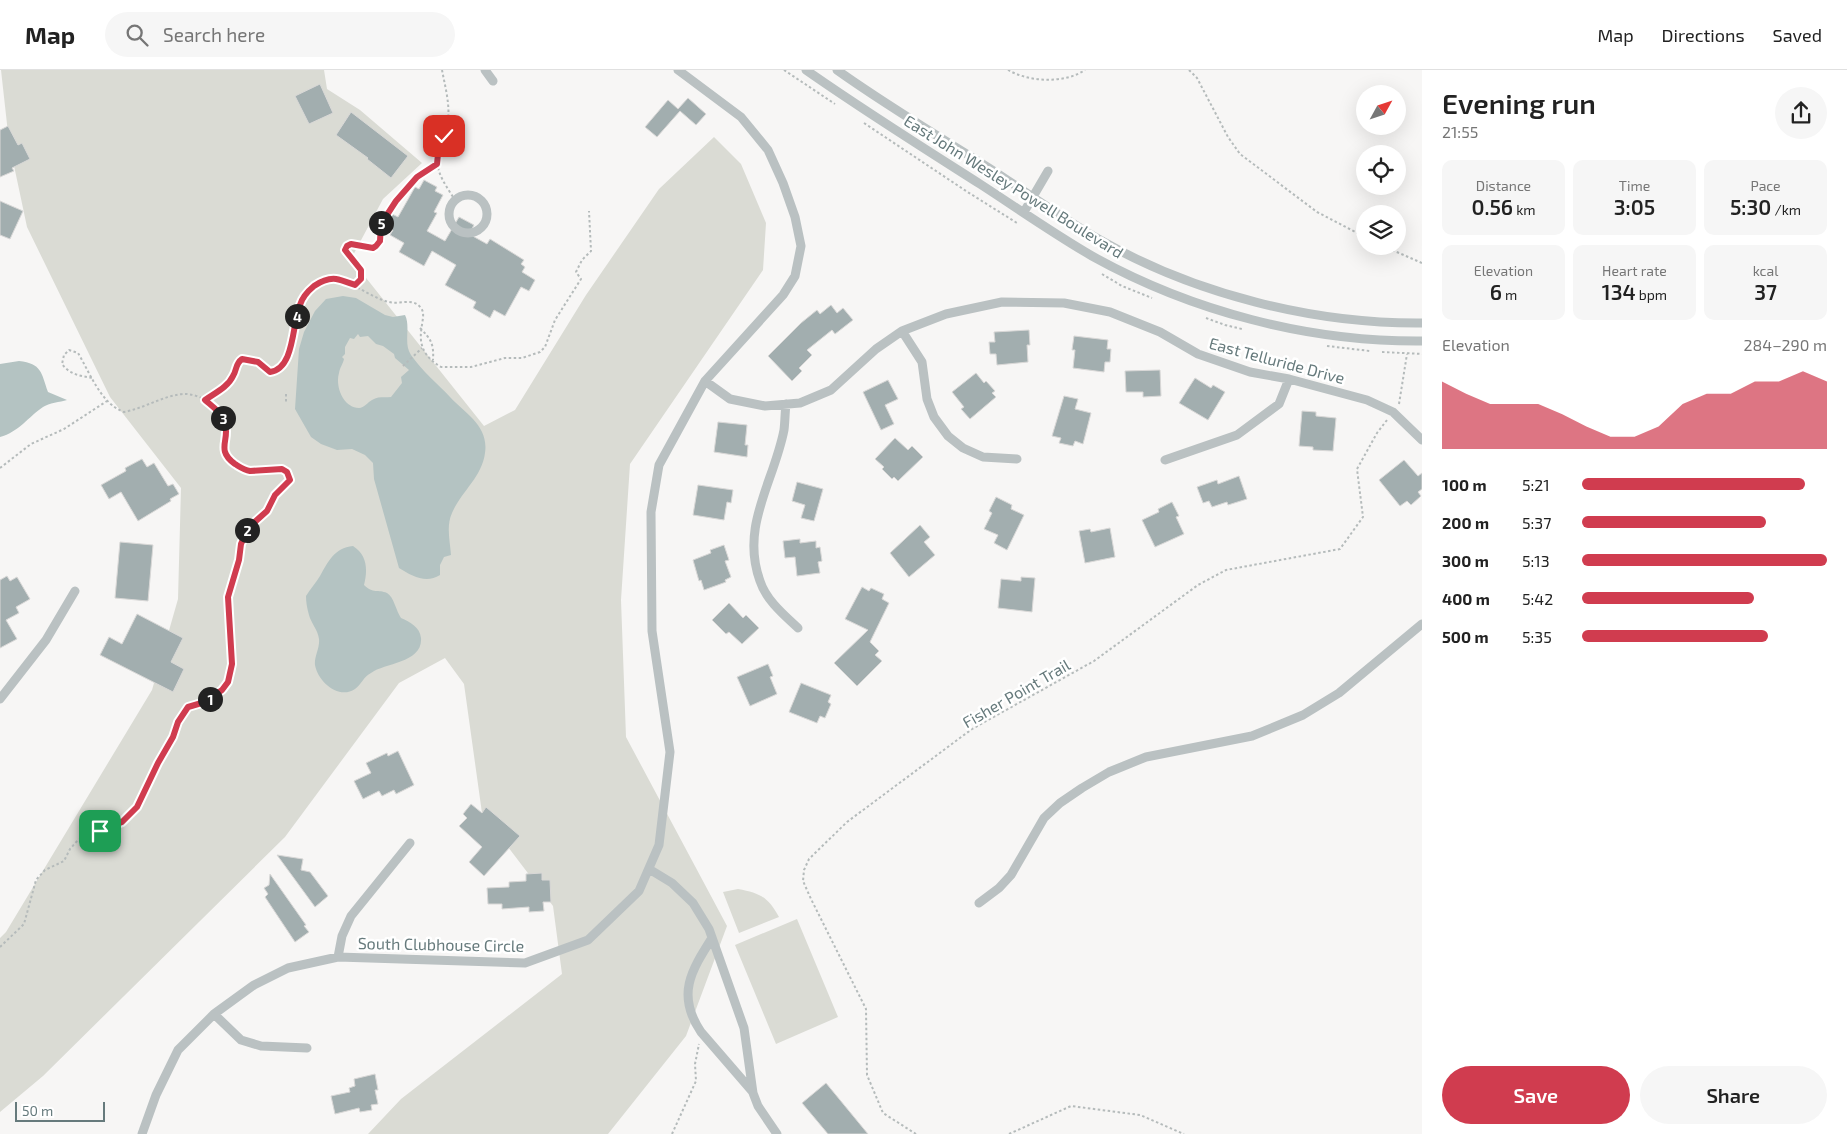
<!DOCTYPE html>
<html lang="en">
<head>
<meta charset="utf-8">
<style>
	body { margin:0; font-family:"Exo 2",sans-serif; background:#f6f6f6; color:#222; height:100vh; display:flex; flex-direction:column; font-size:19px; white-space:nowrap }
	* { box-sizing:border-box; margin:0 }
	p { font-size:16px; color:#767676 }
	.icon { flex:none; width:28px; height:28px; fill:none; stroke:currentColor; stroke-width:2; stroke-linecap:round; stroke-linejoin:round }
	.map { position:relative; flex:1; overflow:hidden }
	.drawer { display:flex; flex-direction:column; background:#fff; width:425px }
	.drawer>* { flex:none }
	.needle { width:32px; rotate:50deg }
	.buttons { position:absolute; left:1356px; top:15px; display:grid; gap:10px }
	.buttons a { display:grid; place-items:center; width:50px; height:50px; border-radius:50%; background:#fff; box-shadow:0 5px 20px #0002; font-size:25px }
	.scale { position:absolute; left:15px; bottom:12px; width:90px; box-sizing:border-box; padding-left:5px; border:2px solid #667a7c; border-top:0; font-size:14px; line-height:18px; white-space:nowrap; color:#667a7c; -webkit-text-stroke:4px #fff; paint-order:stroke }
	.pin { position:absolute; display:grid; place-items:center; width:42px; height:42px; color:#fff; margin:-21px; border-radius:10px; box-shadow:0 2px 8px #0006 }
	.km { position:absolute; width:25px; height:25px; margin:-12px; border-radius:50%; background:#222; color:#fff; font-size:14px; line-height:25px; text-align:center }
	.round { display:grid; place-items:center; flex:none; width:52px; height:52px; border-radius:26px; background:#f6f6f6 }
	.overview { display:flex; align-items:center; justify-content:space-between; height:85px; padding:0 20px }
	h1 { font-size:28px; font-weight:600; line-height:38px }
	.metrics { display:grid; grid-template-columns:repeat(3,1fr); gap:8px; height:85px; padding:5px 20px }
	.metrics div { display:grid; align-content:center; border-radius:10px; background:#f6f6f6; text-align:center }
	.metrics b { font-size:21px; font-weight:600 }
	.metrics small { font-size:14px; font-weight:400 }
	.metrics p { font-size:14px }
	.chart { height:140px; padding:10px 20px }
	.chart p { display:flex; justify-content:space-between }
	.chart svg { width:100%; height:90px; margin-top:5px; fill:#d03c4f; opacity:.7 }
	.action { display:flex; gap:10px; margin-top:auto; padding:10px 20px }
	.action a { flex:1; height:58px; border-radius:30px; background:#d03c4f; color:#fff; font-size:20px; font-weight:600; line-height:58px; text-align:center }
	.action a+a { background:#f6f6f6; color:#222 }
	ul { padding:0 20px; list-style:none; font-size:16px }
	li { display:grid; grid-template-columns:80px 60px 1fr; align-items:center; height:38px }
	li i { height:12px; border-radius:6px; background:#d03c4f }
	header { display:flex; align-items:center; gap:30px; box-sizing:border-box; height:70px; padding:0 25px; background:#fff; border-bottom:1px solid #e0e0e0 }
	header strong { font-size:24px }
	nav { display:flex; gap:28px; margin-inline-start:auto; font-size:18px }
	.search { width:350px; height:45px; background:#f6f6f6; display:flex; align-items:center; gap:12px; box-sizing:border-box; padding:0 18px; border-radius:28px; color:#767676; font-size:19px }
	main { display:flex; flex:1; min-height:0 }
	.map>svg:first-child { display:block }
	.green { fill:#dadbd4 }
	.water { fill:#b4c3c2; fill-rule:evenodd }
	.building { fill:#a2aeaf; stroke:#d9d8d7 }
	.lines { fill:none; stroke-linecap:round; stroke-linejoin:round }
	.path { stroke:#b5bbbb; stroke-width:2; stroke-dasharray:2.5 2.5; stroke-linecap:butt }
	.minor { stroke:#bac1c2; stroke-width:9 }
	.route-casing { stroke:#fff; stroke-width:10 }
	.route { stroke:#d03c4f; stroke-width:6 }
	.labels { text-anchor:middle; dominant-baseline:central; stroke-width:5; stroke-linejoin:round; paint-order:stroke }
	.street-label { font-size:16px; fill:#667a7c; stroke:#fff }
</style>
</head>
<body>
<header>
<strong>Map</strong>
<div class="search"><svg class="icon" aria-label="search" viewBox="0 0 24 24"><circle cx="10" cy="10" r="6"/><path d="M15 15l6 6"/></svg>Search here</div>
<nav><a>Map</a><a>Directions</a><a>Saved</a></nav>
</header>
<main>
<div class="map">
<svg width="1422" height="1064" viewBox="0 0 1422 1064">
	<rect width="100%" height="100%" fill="#f7f6f5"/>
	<path class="green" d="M1,0H324L327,19L360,40L422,93L383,129L351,189L484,356L515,340L586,225L659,119L714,67L741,94L766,153L763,200L630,394L621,530L626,667L727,856L686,966L608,1064H368L401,1029L562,904L553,836L482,743L464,614L445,588L399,613L285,767L43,1006L0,1042V868L6,862L152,620L178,529L181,418L110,327L27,157L9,72Z
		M738,819C760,823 768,827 779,847L739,863L723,822Z
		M797,849L838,947L776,974L735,875Z"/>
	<path class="water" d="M343,226L356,228L385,245L393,247L405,245C411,257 403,273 411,285C422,301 438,314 450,327C466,344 489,356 485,383C482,407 461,422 452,443C446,456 450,471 451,485L444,487L440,495V505C426,514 412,506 399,498L374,409L373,393L365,385L352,379L337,380L321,374L311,367L295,339L299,279L304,262L315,241L326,229ZM358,264L360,267L368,266L376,274L383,276L394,284L395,288L409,300L401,307L402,313L391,327C385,328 378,326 372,330C368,332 364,338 359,338C343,338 335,316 339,303C340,297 343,294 344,289L342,287L345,284V277L350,268L354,269Z
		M19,291C42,294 41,302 48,322L67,330C60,332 49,333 43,337C28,347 19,362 0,367V294Z
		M353,476C367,485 368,499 364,515C373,524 378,519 387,523C394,527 396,541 401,548C410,552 420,557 421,568C423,593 385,593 371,603C364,606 361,615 355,619C339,630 318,612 315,595C314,587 320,578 319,569C318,560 311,553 309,545C307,538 306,532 306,526C310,519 316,513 320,506C328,492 334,478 353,476Z"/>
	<path class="building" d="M320,14L333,43L309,54L295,26Z
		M688,28L706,44L696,55L680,41L657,67L645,57L668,30L678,39Z
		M351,42L408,86L391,108L367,89L368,88L336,65Z
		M8,56L18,75L22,73L30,89L12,98L14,101L0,107V60Z
		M424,110L437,117L435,121L443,125L434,142L437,143L427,161L445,171L459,147L474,155L469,164L487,174L490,169L524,190L521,194L525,197L522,202L535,210L529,221L521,217L505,246L494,240L490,248L473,238L476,232L445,215L456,195L432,181L424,196L399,182L404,173L390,165L393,160L385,156L392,144L398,147L415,117L419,119Z
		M0,131L23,141L10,169L0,165Z
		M831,235L837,243L843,238L853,250L835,264L832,260L807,280L812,285L799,298L802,301L792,311L768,286L801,253L817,240L820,244Z
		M1029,260L1030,275H1027L1028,292L997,295L996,284H990L989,272H995L994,262Z
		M1074,266L1108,270L1107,279H1111L1110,292H1105L1104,302L1073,298L1075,280H1072Z
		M1160,300L1161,326L1143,327V322H1126L1125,301Z
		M976,303L984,313L986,311L995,321L992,323L996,327L970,349L961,339L964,337L952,322Z
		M1195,308L1211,318L1213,315L1225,322L1208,350L1179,333Z
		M888,310L898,329L885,335L894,354L881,360L863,322Z
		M1064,326L1078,329L1075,339L1091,343L1083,374L1075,371L1073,376L1059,373L1061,368L1052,366Z
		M1302,341L1316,342V346L1336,348L1333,381L1313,380V377L1299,376Z
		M718,352L747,355L745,375H748L747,387L714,382Z
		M895,368L908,380L912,376L923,387L898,411L894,407L892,409L882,399L884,397L875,389Z
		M142,389L147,397L154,393L168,416L173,414L179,424L170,429L171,431L138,451L121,422L109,429L101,415L126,401L125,398Z
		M1404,390L1418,406L1422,403V419L1418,422L1421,426L1411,435L1407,431L1400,436L1379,410Z
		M1239,406L1247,429L1228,435L1227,432L1212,437L1209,431L1203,433L1197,417L1217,410L1218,414Z
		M797,412L823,419L814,451L801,448L805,435L792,431Z
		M698,415L733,420L731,433L727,432L724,450L693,445Z
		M996,427L1012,435L1011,439L1024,445L1007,480L994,473L998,465L984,459L992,443L989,441Z
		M1172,432L1179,446L1176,447L1184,464L1155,477L1142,450L1159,442L1158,439Z
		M920,455L930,467L924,472L935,485L909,507L890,483Z
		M1110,458L1115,487L1085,493L1079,461L1090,459L1091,462Z
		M800,469V473L816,471V478L820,477L822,491L818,492L820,503L797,506L795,487L785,488L783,471Z
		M120,472L153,475L148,531L115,528Z
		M724,475L729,490L725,491L731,507L725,510L726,512L704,520L701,510L699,511L693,490L711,483L710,480Z
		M7,506L10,511L17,507L30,529L16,537L19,543L6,550L17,569L0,578V510Z
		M1021,507L1035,508L1032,542L998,538L1001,509L1021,511Z
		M862,517L869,521L871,518L884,524L882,529L889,533L870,572L879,581L875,585L882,591L857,616L834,593L868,560L845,549Z
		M729,533L743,548L746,545L759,558L742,574L729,562L726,564L712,550Z
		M137,544L183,568L171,592L184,599L173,622L100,585L109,567L122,574Z
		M768,594L773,606L770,607L777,624L750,636L737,607Z
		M801,613L831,625L828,632L831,634L825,648L820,646L817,653L789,642Z
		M398,681L414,715L396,724L394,720L382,726L379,721L363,729L354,711L371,703L366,693L387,683L388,686Z
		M471,734L482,743L486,737L520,766L484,806L469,792L482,777L459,756L467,748L463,744Z
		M277,785L303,789L301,800L310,802L328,826L315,837Z
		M542,803V810H550L551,832H543L544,841L529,842V837L502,839V834H488L487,818L509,817V812L526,811V804Z
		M270,804L306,855L304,856L309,862L295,872L265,827L268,824L264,818L269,815Z
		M375,1004L378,1020H375L378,1034L371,1035L372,1040L360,1042L359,1038L335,1044L331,1026L350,1022L349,1018L355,1016L354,1009Z
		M826,1013L868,1064H828L802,1033Z"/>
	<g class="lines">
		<path class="path" d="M442,0C445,16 450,34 448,50C448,62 441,73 438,84C434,101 447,117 455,130
			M784,0L835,34
			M1008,0C1029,12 1064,14 1085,0
			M1189,0L1197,8L1228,67L1240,84L1317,142L1365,167
			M864,53L966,121L1017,153
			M1383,176L1422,193
			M1102,204L1122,216L1152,228
			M355,215L362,206C359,194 349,190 345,180L347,176L351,174L373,177L376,176L380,171L381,154L395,131L417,107L437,94
			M1206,248L1225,255L1242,259
			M420,258C431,269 434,274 433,290
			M1327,276L1370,281
			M1382,282L1422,284
			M403,296L422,278
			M286,324V334
			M206,329C215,323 227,317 233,307C237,301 235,294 242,289L258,293L270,302C295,299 291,252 300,233C304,226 309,220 315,216C324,209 333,208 344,211C359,217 373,228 389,232C400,235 413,227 421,238C430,249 405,276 441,297H471L505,288H522L540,282L545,277L555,250L581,209L576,202L582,190L591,181L589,141
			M1399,334L1407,284
			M0,398L31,374L64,359L107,331
			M0,877L24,854L36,810L45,800L64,791L70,779L78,770L122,752L130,745L137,737L158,693L173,667L183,643L188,637L205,633L222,620L228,612L232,594L229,527L239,490L241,474L248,458L267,441L275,425L290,410L287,402L282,399L249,401C242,400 228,392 225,384C222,376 227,365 226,357C224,339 201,323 183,324C162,326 145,338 124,342C101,334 90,303 78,283L69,280L64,285L62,294C70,305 81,306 93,308
			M672,1064L696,1011L695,994L699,974
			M916,1064L883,1043L867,1005L866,939L811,829L803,811L804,800L809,789L847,752L972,659L1094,591L1198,515L1226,500L1340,479L1363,447L1357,399L1377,363L1387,350
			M1009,1064L1071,1036L1140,1045L1184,1064"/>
		<path class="minor" d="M485,0L493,11
			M806,0C863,40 922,77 980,114C1017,138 1054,164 1092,186C1191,241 1308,272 1422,271
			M837,0C886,35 938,66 989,98C1026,122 1062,148 1100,170C1195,224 1313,254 1422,253
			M449 144a19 19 0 1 1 38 0a19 19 0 1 1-38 0Z
			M1024,142L1048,101
			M902,261L922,292L927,329L934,347L948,366L963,378L983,387L1017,389
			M705,311L730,329L765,336L800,333L831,320L876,279L902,261L946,244L1002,232L1064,233L1110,242L1160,262L1198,284L1250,302L1289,309L1367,330L1393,342L1422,370
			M786,334C785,342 785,352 784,360C774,412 740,456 760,511C766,530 784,545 798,558
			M1165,390L1237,365L1279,334L1289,309
			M0,629L46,570L75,521
			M649,799L672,813L693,833L709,859L744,958L753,1023L758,1036L777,1064
			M979,833L999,818L1011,805L1044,748L1060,733L1082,718L1109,702L1146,687L1252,666L1303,645L1339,623L1422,554
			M712,868C691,901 676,925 701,962L752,1021
			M338,887L342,866L351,846L410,773
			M214,944L241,970L261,976L307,978
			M142,1064L156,1025L178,980L214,944L254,915L288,898L338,887L525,893L588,870L639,821L659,775L670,682L652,561L651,442L659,395L705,311L783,225L795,206L801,176L795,147L783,113L768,80L741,47L678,0"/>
	</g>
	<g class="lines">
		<g class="route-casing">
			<path id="route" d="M100,761L122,752L137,737L158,693L173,667L178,652L188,637L205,632L222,620L228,612L232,594L228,527L239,490L241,474L248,458L267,441L275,425L290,410L287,402L282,399L250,401C244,400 240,397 235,394C214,379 232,369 224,350C221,342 212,336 205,330C215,323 228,317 233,306C237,300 235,294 242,289L258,292L270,302C295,299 292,253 300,235C302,228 308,221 314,216C320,212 328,208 336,209C342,210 349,213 355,215L361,209V200L345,180L347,176L351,174L373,178L376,176L380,171L381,154L396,131L417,107L437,94L438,84L444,66"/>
		</g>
		<use href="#route" class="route"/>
	</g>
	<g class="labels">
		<g class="street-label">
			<text transform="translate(1014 116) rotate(32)">East John Wesley Powell Boulevard</text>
			<text transform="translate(1277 290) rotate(15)">East Telluride Drive</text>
			<text transform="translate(1016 623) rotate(-30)">Fisher Point Trail</text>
			<text transform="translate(441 874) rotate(1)">South Clubhouse Circle</text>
		</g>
	</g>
</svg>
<div class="buttons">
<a><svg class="needle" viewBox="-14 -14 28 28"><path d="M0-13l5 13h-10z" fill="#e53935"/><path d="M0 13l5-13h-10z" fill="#767676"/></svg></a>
<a><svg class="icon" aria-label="locate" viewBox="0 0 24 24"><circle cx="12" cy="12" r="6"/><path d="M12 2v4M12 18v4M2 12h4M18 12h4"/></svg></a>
<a><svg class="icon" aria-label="layers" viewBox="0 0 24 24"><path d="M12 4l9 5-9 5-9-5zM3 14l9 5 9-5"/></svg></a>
</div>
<div class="scale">50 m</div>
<div class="pin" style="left:100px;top:761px;background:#1e9e55"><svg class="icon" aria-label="arrive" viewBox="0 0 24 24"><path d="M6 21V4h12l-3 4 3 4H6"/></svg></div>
<div class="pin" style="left:444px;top:66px;background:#d93025"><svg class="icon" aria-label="check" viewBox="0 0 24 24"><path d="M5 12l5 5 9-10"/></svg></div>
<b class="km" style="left:210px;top:629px">1</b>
<b class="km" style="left:247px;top:460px">2</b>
<b class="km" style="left:223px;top:348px">3</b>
<b class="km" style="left:297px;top:246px">4</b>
<b class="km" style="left:381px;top:153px">5</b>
</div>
<section class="drawer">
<div class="overview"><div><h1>Evening run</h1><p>21:55</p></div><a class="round"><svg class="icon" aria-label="share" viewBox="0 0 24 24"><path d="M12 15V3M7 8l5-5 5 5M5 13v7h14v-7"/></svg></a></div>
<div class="metrics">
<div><p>Distance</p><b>0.56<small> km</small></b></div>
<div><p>Time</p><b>3:05</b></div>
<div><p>Pace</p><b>5:30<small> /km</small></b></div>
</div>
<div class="metrics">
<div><p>Elevation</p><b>6<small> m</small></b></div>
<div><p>Heart rate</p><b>134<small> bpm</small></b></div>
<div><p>kcal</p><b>37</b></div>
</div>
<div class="chart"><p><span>Elevation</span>284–290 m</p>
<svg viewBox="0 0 160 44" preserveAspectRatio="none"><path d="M0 44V11L10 17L20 22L30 22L40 22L50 27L60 33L70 38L80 38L90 33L100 22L110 17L120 17L130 11L140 11L150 6L160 11V44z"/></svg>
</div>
<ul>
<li><b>100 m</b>5:21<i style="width:91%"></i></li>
<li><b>200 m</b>5:37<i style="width:75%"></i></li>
<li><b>300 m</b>5:13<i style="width:100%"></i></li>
<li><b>400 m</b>5:42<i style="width:70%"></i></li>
<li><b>500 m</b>5:35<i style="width:76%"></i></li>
</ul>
<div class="action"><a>Save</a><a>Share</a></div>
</section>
</main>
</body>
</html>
